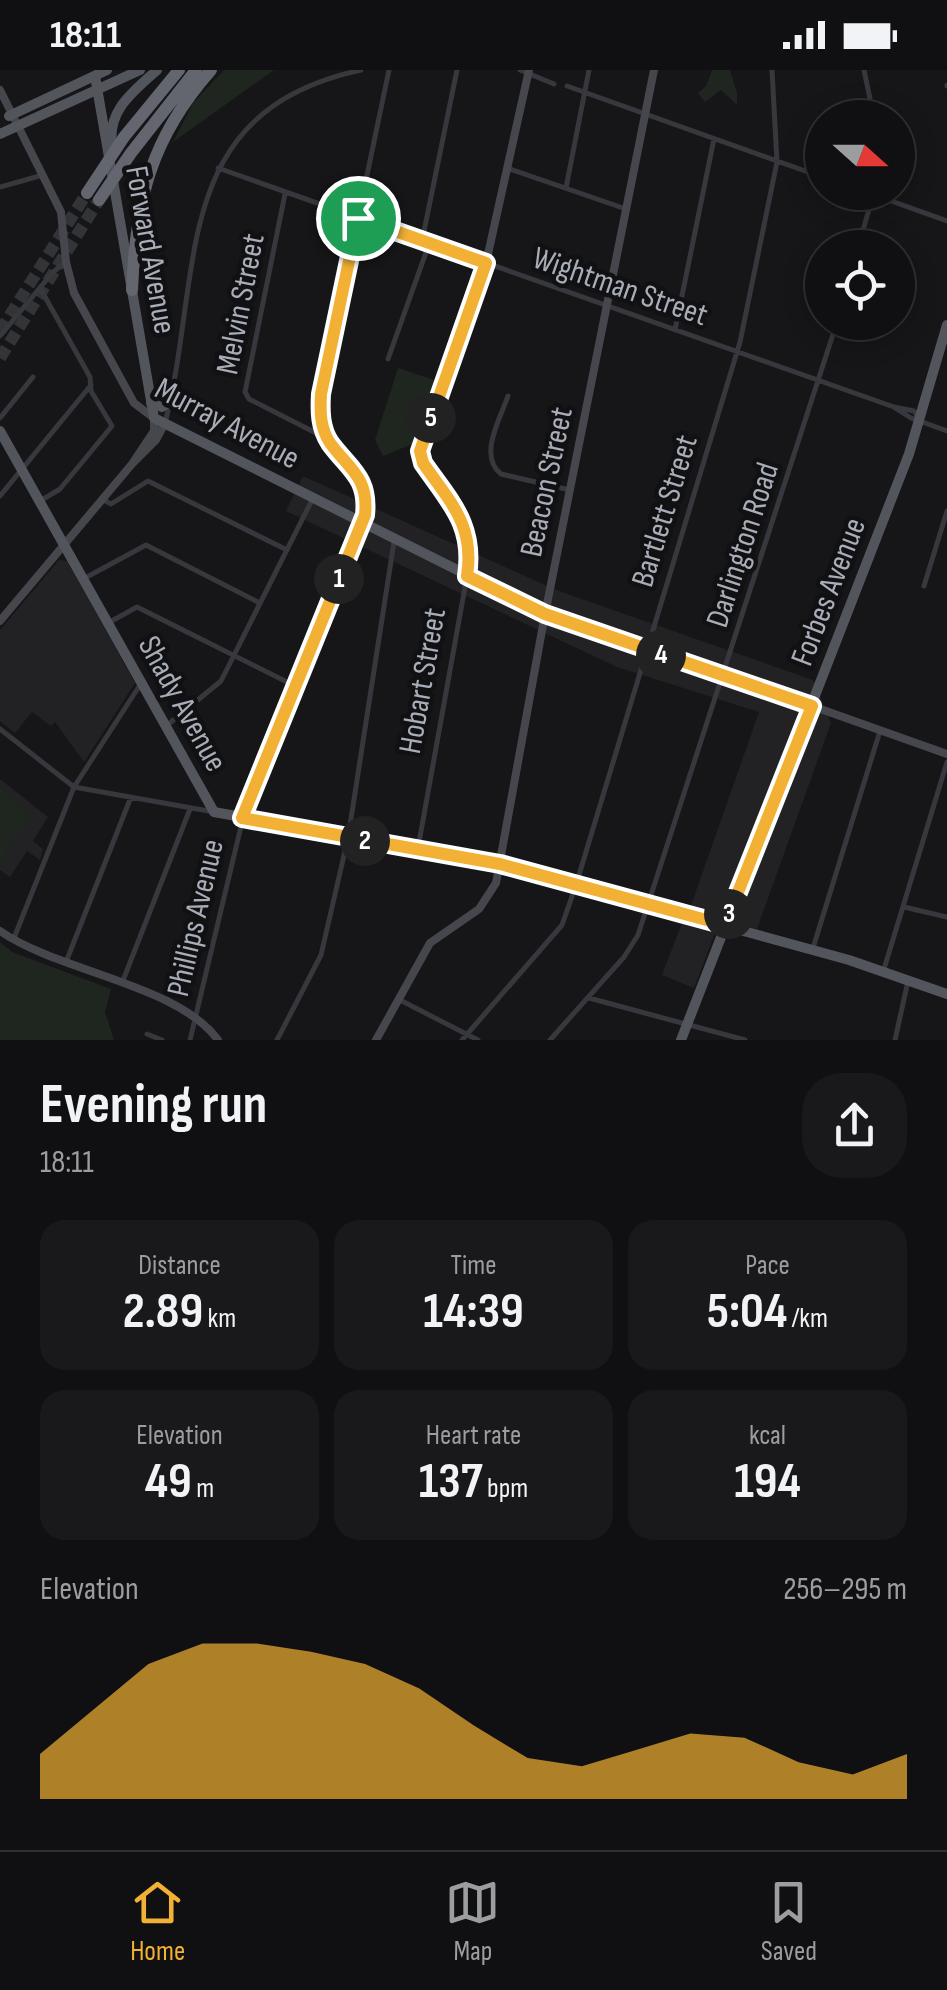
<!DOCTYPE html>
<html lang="en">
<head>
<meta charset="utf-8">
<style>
	body { margin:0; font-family:"Sofia Sans Condensed",sans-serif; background:#19191b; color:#f1f3f6; height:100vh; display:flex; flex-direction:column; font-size:38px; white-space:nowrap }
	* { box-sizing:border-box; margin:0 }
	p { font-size:32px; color:#9c9d9f }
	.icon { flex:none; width:55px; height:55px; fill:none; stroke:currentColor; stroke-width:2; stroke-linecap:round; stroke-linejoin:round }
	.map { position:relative; height:970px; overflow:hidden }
	.drawer { display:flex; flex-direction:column; background:#101012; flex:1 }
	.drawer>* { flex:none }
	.needle { width:65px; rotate:111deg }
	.fabs { position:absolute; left:805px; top:30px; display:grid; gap:20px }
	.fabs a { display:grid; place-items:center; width:110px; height:110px; border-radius:50%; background:#101012; box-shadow:0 5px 25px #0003,0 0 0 2px #303032; font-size:50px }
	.pin { position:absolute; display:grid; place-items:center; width:85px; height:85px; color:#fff; margin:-42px; border:5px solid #fff; border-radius:50%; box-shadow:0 2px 10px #0007 }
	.km { position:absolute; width:50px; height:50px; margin:-25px; border-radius:50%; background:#222; color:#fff; font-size:28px; line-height:50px; text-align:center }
	.round { display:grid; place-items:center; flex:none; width:105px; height:105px; border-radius:40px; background:#19191b }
	.headline { display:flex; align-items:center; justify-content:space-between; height:170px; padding:0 40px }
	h1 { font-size:55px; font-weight:700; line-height:75px }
	.stats { display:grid; grid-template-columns:repeat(3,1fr); gap:15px; height:170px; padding:10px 40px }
	.stats div { display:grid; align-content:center; border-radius:25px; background:#19191b; text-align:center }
	.stats b { font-size:50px; font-weight:700 }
	.stats small { font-size:28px; font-weight:400 }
	.stats p { font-size:28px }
	.chart { height:280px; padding:20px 40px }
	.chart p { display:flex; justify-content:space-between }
	.chart svg { width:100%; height:180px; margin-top:10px; fill:#f2b134; opacity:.7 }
	.status { display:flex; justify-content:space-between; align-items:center; height:70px; padding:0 50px; background:#101012; direction:ltr }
	.status svg { height:28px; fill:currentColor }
	.tab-bar { display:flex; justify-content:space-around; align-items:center; height:140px; border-top:2px solid #303032; background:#101012; font-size:28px; color:#9c9d9f }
	.tab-bar a { display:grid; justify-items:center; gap:5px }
	.tab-bar .on { color:#f2b134 }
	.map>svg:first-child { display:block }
	.built { fill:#222225 }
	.green { fill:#1e261f }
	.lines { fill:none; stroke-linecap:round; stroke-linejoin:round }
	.highway-tunnel { stroke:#333438; stroke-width:12; stroke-dasharray:12 6; stroke-linecap:butt }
	.street { stroke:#37383d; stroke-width:5 }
	.secondary { stroke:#45474d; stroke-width:8 }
	.primary { stroke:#53555c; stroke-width:10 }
	.highway { stroke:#63666e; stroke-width:12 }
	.route-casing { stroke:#fff; stroke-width:20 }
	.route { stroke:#f2b134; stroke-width:12 }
	.labels { text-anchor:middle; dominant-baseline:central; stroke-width:9; stroke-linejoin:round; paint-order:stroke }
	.street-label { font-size:32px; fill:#a8adb8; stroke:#111113 }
</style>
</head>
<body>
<div class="status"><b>18:11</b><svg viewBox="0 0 49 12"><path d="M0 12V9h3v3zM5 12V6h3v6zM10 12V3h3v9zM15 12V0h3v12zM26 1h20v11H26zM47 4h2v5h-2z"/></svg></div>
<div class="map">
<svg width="947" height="970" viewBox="0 0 947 970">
	<rect width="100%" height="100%" fill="#161618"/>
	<path class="built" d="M303,406L556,520L813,610L831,653L757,859L689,841L759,642L617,597L286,441Z
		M59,490L67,491L135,613L84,692L55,652L51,656L32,642L15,663L0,651V560Z
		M0,709L48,747L33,771L43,779L40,790L27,781L10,807L0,800Z
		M683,850L716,860L694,918L662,905Z"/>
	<path class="green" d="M224,0H274L173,72L193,33Z
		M712,0H730L737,23V35L721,20L705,32L698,23L706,16Z
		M398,298L437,311L415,373L383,386L375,370Z
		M0,717L32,744L0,790Z
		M0,872L12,882L111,919L105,942L114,970H0Z"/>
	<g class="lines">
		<path class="highway-tunnel" d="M0,261L87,123
			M0,288L99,130"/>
		<path class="street" d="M520,0L554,14
			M864,0L874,48
			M947,15V16
			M567,16L822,107
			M218,98L894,337L914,341L919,349
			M507,98L626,139
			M0,117L43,105
			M566,118L589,0
			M866,122L947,151
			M285,124L245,322L249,329L316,363L325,362
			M422,171L457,0
			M858,178L873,125
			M675,260L714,69
			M0,266L53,202L66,192
			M388,289L429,174
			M508,326C500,349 478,386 501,404L570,420
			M895,338L911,348L947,361
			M0,348L33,307
			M165,353C204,202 167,42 361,0
			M0,426L91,315
			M102,429L111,434L148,411L287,480
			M40,431L60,419L112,356L91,321L90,307L40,218
			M85,508L146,475L260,533
			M924,516L947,441
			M108,553L137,537L295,616
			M166,656L221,611L313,428
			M0,659L74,717L214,742
			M418,778L467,506
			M904,837L947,847
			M14,868L74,717L140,615
			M813,878L880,661
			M66,892L131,727
			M884,899L947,692
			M122,913L190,739
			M589,928L745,970
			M398,929L478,970
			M147,964L162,970
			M190,970L243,748L365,445C370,402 341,397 326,366C320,352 321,339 321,325L389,0
			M277,970L321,885L348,768L394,472
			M462,970L562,855L576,815L740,272L777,92L772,0
			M550,970L624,887L638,865L837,252
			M895,970L908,911"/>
		<path class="secondary" d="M0,20L61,142L66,192L74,223L134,333L154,348V361L132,394
			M467,506C474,455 450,433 423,393L420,381L486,193L529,0
			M0,551L132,394L156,370L165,353
			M812,636L947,684
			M0,861C59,902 177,914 218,970
			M376,970L430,873L479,839L496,813L545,544L654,0"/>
		<path class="primary" d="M95,6L154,348L545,544L812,636
			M9,46L107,0
			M0,64L140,0
			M112,76C107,40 133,22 157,0
			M151,333L162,337L170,331
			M0,361L214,742L500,794L849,890L947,924
			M681,970L909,384L947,255"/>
		<path class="highway" d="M87,123L124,67L179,0
			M99,130L131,83L196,0
			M132,220C136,130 150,69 211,0"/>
	</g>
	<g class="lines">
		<g class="route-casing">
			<path id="route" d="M358,148L486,193L420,381L423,393C450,432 475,455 467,506L545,544L812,636L725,855L500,794L242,748L365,445C369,407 349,399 330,373C320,358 320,341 321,324Z"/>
		</g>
		<use href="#route" class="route"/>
	</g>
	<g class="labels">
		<g class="street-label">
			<text transform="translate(150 180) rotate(80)">Forward Avenue</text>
			<text transform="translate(620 217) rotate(19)">Wightman Street</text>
			<text transform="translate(241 234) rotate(-79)">Melvin Street</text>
			<text transform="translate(227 354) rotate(28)">Murray Avenue</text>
			<text transform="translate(547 412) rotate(-78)">Beacon Street</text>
			<text transform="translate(665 441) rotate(-73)">Bartlett Street</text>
			<text transform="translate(743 475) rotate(-72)">Darlington Road</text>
			<text transform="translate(829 522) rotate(-69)">Forbes Avenue</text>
			<text transform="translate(423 611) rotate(-80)">Hobart Street</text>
			<text transform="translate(182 634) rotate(61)">Shady Avenue</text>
			<text transform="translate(196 848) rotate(-77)">Phillips Avenue</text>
		</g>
	</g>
</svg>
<div class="fabs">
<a><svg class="needle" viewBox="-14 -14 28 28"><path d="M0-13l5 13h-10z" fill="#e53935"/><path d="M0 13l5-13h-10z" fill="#9c9d9f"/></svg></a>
<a><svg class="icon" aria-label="locate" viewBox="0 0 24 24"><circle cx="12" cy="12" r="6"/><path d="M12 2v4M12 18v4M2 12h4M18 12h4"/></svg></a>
</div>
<div class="pin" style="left:358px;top:148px;background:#1e9e55"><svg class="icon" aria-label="arrive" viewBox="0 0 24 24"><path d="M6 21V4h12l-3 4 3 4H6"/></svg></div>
<b class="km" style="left:339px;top:509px">1</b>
<b class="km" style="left:365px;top:771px">2</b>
<b class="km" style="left:729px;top:844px">3</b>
<b class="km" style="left:661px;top:585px">4</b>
<b class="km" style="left:431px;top:348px">5</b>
</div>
<section class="drawer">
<div class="headline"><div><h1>Evening run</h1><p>18:11</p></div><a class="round"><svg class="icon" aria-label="share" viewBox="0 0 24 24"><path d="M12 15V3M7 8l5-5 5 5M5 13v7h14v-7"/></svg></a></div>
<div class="stats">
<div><p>Distance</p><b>2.89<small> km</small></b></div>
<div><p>Time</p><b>14:39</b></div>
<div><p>Pace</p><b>5:04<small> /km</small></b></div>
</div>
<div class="stats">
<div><p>Elevation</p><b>49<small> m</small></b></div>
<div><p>Heart rate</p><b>137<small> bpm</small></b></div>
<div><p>kcal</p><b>194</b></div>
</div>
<div class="chart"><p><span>Elevation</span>256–295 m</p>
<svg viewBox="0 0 160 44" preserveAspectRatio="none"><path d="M0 44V33L10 22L20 11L30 6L40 6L50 8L60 11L70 17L80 26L90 34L100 36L110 32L120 28L130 29L140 35L150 38L160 33V44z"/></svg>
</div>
</section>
<nav class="tab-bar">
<a class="on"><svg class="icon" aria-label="home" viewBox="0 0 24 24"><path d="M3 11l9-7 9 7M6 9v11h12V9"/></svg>Home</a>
<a><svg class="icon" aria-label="map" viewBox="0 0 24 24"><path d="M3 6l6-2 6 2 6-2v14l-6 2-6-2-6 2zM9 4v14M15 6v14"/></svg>Map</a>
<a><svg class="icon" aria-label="saved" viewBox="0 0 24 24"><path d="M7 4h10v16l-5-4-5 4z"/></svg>Saved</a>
</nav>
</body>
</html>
